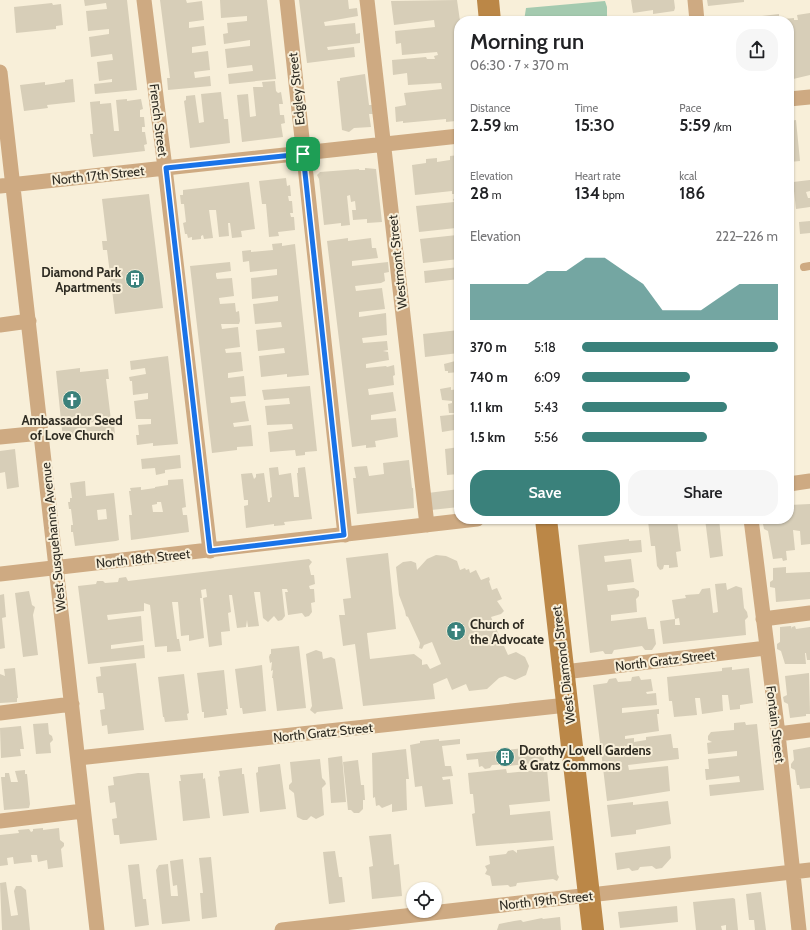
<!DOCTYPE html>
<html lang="en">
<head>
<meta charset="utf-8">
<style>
	body { margin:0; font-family:Cabin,sans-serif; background:#f6f6f6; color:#202124; height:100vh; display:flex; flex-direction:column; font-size:15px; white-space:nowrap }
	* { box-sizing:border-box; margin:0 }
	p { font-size:13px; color:#757577 }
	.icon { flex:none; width:22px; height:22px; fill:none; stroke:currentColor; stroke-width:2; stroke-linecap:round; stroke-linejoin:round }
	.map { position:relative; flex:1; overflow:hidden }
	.drawer { position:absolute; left:454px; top:16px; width:340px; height:508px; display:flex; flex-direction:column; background:#fff; border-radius:16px; box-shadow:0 1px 3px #0004 }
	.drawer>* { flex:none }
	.buttons { position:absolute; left:406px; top:882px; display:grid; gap:8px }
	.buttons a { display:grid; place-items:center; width:36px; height:36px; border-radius:50%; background:#fff; box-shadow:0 1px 3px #0004; font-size:20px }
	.pin { position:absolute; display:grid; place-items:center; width:34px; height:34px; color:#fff; margin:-17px; border-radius:8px; box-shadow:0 2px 6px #0006 }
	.round { display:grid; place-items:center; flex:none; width:42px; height:42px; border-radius:16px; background:#f6f6f6 }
	.summary { display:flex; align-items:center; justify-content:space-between; height:68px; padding:0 16px }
	h1 { font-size:22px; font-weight:600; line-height:30px }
	.figures { display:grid; grid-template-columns:repeat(3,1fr); gap:6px; height:68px; padding:4px 16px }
	.figures div { display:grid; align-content:center }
	.figures b { font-size:17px; font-weight:600 }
	.figures small { font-size:11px; font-weight:400 }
	.figures p { font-size:11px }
	.chart { height:112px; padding:8px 16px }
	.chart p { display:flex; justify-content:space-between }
	.chart svg { width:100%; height:72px; margin-top:4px; fill:#3a817b; opacity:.7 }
	.primary-button { display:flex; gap:8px; margin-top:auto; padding:8px 16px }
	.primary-button a { flex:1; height:46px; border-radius:16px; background:#3a817b; color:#fff; font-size:16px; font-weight:600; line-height:46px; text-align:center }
	.primary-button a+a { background:#f6f6f6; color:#202124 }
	ul { padding:0 16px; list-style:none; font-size:13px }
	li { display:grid; grid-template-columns:64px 48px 1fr; align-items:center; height:30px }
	li i { height:10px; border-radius:5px; background:#3a817b }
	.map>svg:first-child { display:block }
	.green { fill:#a4caaf }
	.building { fill:#d7ceb8; fill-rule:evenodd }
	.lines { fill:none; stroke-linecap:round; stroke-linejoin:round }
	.path { stroke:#b3ac9a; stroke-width:2.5; stroke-dasharray:4 2; stroke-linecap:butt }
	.lane { stroke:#ceaa82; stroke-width:8 }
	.street { stroke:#ceaa82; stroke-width:15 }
	.secondary { stroke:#bb8747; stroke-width:22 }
	.route-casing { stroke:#fff; stroke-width:8 }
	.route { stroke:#1a73e8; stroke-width:5 }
	.labels { text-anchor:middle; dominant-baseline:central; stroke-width:4; stroke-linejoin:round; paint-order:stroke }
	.street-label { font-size:13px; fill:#2e2b22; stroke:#f8efd9 }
	.poi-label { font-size:13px; font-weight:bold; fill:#2e2b22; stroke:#f8efd9; text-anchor:start }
</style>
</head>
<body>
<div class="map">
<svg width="810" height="930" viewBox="0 0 810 930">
	<rect width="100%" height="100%" fill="#f8efd9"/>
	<path class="green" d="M605,1L607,7V21H524L526,8Z"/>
	<path class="building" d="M84,0H127L137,90L95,94L94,84L112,82V79L99,81L97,62L113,60L112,54L91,57L89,37L109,34V29L88,31L86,11L107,9L106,3L85,6Z
		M160,0H186L187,3L202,1L204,20L189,22V28L204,26L206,45L192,47V53L208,51L210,70L194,72L195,78L210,76L211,86L168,90L167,78H170Z
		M220,0H267L276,79L229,84L228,74L253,71L252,65L227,68L225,49L250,46V40L224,44L223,34L228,33L227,23L247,21V16L221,18Z
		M299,0H348L349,9L357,8L358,16L324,22L325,26L355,23L356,34L360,33V43L327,47L328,50L354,47L355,57L307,63Z
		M457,0L460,21L459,117L456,118V121L446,122V119L403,123V121L396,122L395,107L406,105L404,93L442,89L441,83L408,85L407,73L393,75L392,60L426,57L427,59H435L434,56L438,55L437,52L402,55L401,43L396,44L395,31L435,27L434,20L394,25L391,1Z
		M631,0H674L675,8L674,11L653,14V10L633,13Z
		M707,0H744V2L708,6Z
		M52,3L53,5L61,4L63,25L56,26V29L16,33L14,7Z
		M810,13V75L789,80V21H783V19L794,18V20H798L797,15Z
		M779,14V21H762V16Z
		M365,74L369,105H372L373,114H369L371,127L354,128L349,132L342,130L337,81H340V78Z
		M73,79L75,102L47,105L48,108L24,111L20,85L45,82V85L65,82V80Z
		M275,81L276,91L278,93L281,92L283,104H279L280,115H284L285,123L281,124L283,137L242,142L237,95L248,94L250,117L256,116L253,87H263L262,82Z
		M221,92L224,119H228L230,143L190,148L184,101L186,100V96L195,95L199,123L204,122L201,94Z
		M127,99V101L141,99L143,109L140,110V117H144L145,127H142V132H145L147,144L144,145L145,151L93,157L90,134H93L90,102L100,101V104L111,103L114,131H119L116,100Z
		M796,120L800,161L789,162V121Z
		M459,155V194H452V191L415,195L412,165L426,163V159L437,158V162L450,160V156Z
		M365,168L376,169L382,222L367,223V219L353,220L352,210H356L355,201L351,202L350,195L347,196L350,225L341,226V223L324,225L319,179L317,175L320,172L359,169V170H365Z
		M286,178L287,186L290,185L291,196H288L289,201H292L293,213H290L291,217H294L295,230L278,232L279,236L269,237L266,204H262L259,181Z
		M810,180V191L806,192L808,198H810V207L796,209L793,182Z
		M249,182L255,229L241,231L242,237L232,238L230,223H228L229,236L219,237L216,210H209L213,238L204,239L203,235L201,236V239L192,240V237L188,238L187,234H185L183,223L186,222L184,204H181L180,195H183V190Z
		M149,194L163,308L115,314L107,250H103L102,241H107L102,199Z
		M459,198V259L423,263L420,239L457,235L456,228L419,232L416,206L454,202L453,199Z
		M810,221V233L800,234L799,222Z
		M348,238V241L371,238L372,248H376L378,258L352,261V266L388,262L389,272L384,273L385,281L381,283L355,286L356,291L382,288L385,309L359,312V317L386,313L387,335L362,338L363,343L387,341L388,350L383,351L388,352L389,360L366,364V368L386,366L387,367L394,365L395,375L393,376L394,385L368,389L369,395L393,392L396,411L371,415V420L396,418L398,437L375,441L376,447L366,448V445L352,447L327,241Z
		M282,243V246L295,244L309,375L287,377V374L261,377L259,356L285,353L284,348L258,351L256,330L282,327L281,322L255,324L253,304L278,301V296L252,299L251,278L277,275V269L250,272L249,261L243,262L242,251L251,250V252L273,250L272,244Z
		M230,262L231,271L216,273V276L217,279L232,278L234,296L219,298L220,304L235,303L236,312L239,311L240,321L239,324H221L222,329L238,327L240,347L225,349L226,353L241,352L243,371L228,373V378L244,376L246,396L230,397L231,403L245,401L249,421L233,423L234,427L251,425L253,446L237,447V450L212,453L190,266Z
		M459,267V279L425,283L424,271Z
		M459,330V353L425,357L423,334Z
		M168,356L178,444L153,446V443L137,445L136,435H139L138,425L151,424V419H136L134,401L148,399V393L133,395L132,381H130L129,377L146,374L145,368L131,370L130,361Z
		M459,360V372L448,373V371H445L444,364Z
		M80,368V372L108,369L109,379H106L111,420L86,423L87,427L114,424L115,434L63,440L56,371Z
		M789,378H791L793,401H789Z
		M310,386L317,451L305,452V455L296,456L295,450L270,452L268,432L293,429L292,424L267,425L265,406L290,404L289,398L264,400L262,390Z
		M451,387V390L459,389V413H449L448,404L452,403V401L442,400L440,389Z
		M459,414V442H456L454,430L442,432L440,416Z
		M459,447V474L447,475L445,449Z
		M15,449L19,487L7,489L5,472L0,473V451Z
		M180,455L181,468L165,470V473L156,475L155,468L142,469L141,459Z
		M409,460L412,488H413L414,508L357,514L353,478H356L354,467L367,466L369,476L384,474L383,463Z
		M278,467L279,475L291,473L294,497H299L297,473H298V468L305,467L312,519L284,522L285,525L274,526V524L246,528L244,506L248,505V500H244L241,474L252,473L254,479L256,477V474L264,473L268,502H270V498L272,497L269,468Z
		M183,479L186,507L182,508L183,515H187L189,532L131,540L129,515H132L129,491H131L130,488L141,487V490L155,488V487L168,485V480ZM157,502H161L163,512H153L152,505L157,504Z
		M85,481L86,496L114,493L119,540L116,541L75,546L73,532H71V525H73L71,509H69L68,502H70V498H72L70,483ZM106,509L107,519L98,520L97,510Z
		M459,489V507L431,510L428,493Z
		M810,504V544L801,545L800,531L793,530L795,550L786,551L787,560L783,561L782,558L773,559L768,531L764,529L763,524L767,522V519H789V505Z
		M663,519V521L666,519L677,520L681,551L676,552L678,567L669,568V565H664L663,569L660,570L657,566L655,546H651L648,521Z
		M705,519H719L723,556L710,558Z
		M629,539V541L641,540L642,552L604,556L605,562L631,559L634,582L607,585L608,591L634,588L639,591V596L636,599L637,612L611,615V621L646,617L648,629H654L656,644L652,650H645L642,646L614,650L612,654H605L603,651L590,653L578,545Z
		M388,553L396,629L367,633L370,659L414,654L422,660V665L427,664L430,669L441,664L432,642L424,645L422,649L419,648L420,643L408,617L406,616L405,611L399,595L396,567L403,562L411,561L416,563L417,570L427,559L436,555L446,556L457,561L460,570L465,568L466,570L469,569L470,573L476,570L481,580L489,577L490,580L489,581L492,590L497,588L502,599L497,601L504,611L501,614L491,617L508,655L516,652L525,657L529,666L526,675L515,680L505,676L499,678L487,689L469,691L466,684L452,690L447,678L433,684L435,699L363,706L355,644L343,646L339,615H345L343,599L351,598L346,558Z
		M309,559L312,562L309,566L311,575H314L315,584L309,586L310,589H314L315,602L311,603L312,612L309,616L305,617L302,613L288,615L285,592H288L287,589H282L285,616L282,620L278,621L274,616L268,622L263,618L260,592H254L259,626L248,627L247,620L246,627L237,628L232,595H229L231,612L228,613L230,631L221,632L222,645L209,647L203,598L207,597L206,589L201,590L202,598H200L204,638L189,641V635L181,636L178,602H172L177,639H179L181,651L167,652V646L155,647L150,605L144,603V611L107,615L108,620L141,616L143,641L111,645V649L144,645L145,658L88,664L78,586L96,584L97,581H103L105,583L118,582L119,578L126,577L128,581Z
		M786,567V573L810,572V599L776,602L775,588L770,587V582L773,580V568Z
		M726,583L727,590L736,586L742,588L744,608L747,612L748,617L745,620L746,635L663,644L660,621L675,619V625H680L679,618L675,619L672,600L686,598L685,595L699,594L702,589L710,588L713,613L718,612L715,584Z
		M29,591L32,605L35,607L33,615L38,655L23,657L15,593Z
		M4,594L6,617L2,618L5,648L0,649V595Z
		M791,626L792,629V627L795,626L796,629L810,627V660H807L806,653H805L806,664H785L781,651L777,649V644L780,642V627Z
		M299,646L306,708L277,711L273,678H272L273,670L271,671L272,662L270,663L269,657L270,654H271V649Z
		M316,650L322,652L323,659L331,657L335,659L343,709L317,712L315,714L310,710L312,706L306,654Z
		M136,663L144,730L108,734L107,725L102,726L100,710L105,709L104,700L103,693H98L96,677L101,676L100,667Z
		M262,665L266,711L243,714L242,708H240L235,669Z
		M732,667V670L749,668L753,703L740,705V709L730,710L728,695H722L723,711L702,714L700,698H695L697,715L674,717L672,701H669L667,677L722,671V668Z
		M15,668L18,698H17V702L0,703V674L5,676L4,669Z
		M224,670L228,709H226L227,715L204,718V712H202L197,673Z
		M809,673L810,714H806V716L790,718L788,704L784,702L783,697L787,695L785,676Z
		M184,674L189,713L187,714L188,720L165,722L164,717H163L158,677Z
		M639,676L641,680L651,679L653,691L646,692L647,694L656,693L657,705L622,708V713L659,709V714H657L659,731L625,736V739L634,738V742L646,740V737L671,734L673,748H678L679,759L628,765L629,770L668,766L670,791L607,801L593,685L607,683L609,679L616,678L618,682L631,681L632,677Z
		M745,722L746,725L757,724L764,790L710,796L709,785L740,782L739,776L706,780L705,769H709L708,759L737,756V751L708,754L707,743L712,742L708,740V736L711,732L734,730V723Z
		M48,723L49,734L52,736L53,740L50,743L51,753L36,754L33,724Z
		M21,726L24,749H20L21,756L1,758L0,728Z
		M439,739V741L460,739V744L442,746L445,766H451L453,776L442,777L443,780L450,779L453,804L425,807L422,786L415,787L410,745L420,743V741Z
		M543,746L544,762L508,766V764L492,765L490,768L485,769L482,766L479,767L478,759L467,760L466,754Z
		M810,747V788L800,789L799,785H797L795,770L791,768V764L794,760L793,750Z
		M406,749L409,779H406L407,810L392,812V804L382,808L379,805L376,806L375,797L373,798L372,753Z
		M342,756L346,802L331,803L328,758Z
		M320,759L322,778L325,781L326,784L322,788L324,815L316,819L311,816L307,820H303L297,817L294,793L289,789V785L292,782L290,762Z
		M358,760L361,785H364L365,800H363V809L359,813H354L351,810H348L343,762Z
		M280,764L286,809L260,812L256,773L258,772V767Z
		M242,768V774H244L249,813L223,816L218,777L220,776L219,771Z
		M506,769L507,773L547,769L550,801L509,805L510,810V815L550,811L553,840L476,846L472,814L475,813L473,794H470L468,773Z
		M25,770V774H27L30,804L29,808L4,810L1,777H5V773H9L11,782H18L15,771Z
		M138,773H149L157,840L120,844L119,835H114L112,819L117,818L115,802L110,803L108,786L114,785L113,777Z
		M203,773V779L205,778L210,818L183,821L179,781H181L180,775Z
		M668,801L671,824L636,830V834L611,837L607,805L633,802V805Z
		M43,828V830L59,828L60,840L64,843V846L61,849L63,867L48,869L47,860L38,862L37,855H31L32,862L22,863L14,864L13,857L7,858L8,865L0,866V835L19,833L18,830L29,829L31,832L33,831V829Z
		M391,834L394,865L399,864L402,896L372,899L369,867L373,866L369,836Z
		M554,846L557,874L559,877L557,881L553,879L517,883L516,886L510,887L508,885L492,886L490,876L485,874L487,870L485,866L490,864L489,856L506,854L508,851L513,850L517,853V850Z
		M670,846L671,858L662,868L656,869L652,866L640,867L638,870L632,871L629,868L617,870L615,853Z
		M335,851L339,877H342L345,902L329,904L323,852Z
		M211,857L217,917L202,919L200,893H203L199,858Z
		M183,859L190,921L162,924L156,870L159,865L168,864L171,896H178L177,885L173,886L170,861Z
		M139,864L143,899H146L149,925L135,927L128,865Z
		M6,882L11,916L18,915L14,891L16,886H21L26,890L30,930H2L0,883Z
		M761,892L766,930H755L754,920H749L746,894Z
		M733,898L735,899L738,930H726V925L721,926L722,930H696L693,902Z
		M677,906L678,922L620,928L618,912Z
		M560,917L561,930H497L499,924L514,921L521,920L523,922L542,918L543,919Z"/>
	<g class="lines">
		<path class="path" d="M607,20L610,21"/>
		<path class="lane" d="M804,267L810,266"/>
		<path class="street" d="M144,0L165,168L210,551
			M287,0L345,535
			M367,0L427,525
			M695,0L697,21
			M0,72L97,930
			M789,99L810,97
			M0,186L459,136
			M0,325L29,321
			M0,437L41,433
			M789,484L810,481
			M751,519L778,734L799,930
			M0,574L477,519
			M763,619L810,613
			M564,672L766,648
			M0,713L72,704
			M778,734L810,730
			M78,758L567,705
			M0,821L83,811
			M282,930L810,870"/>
		<path class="secondary" d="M488,0L490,21
			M546,519L593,930"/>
	</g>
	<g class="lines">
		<g class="route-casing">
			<path id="route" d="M303,154L344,535L210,551L166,168Z"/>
		</g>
		<use href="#route" class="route"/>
	</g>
	<defs>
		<g id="building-disc" transform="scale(1)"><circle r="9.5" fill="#3a817b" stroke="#f8efd9"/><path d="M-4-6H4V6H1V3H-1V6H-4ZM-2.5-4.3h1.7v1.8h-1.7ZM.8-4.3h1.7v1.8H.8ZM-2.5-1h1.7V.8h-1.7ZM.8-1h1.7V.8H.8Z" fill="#fff"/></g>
		<g id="church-disc" transform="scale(1)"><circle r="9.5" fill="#3a817b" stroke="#f8efd9"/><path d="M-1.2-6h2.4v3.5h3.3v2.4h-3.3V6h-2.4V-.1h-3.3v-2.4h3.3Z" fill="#fff"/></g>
	</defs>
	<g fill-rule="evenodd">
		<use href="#building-disc" x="135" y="279"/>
		<use href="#church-disc" x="72" y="400"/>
		<use href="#church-disc" x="456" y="631"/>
		<use href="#building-disc" x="505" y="757"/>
	</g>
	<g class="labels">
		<g class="street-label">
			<text transform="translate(296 89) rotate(-96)">Edgley Street</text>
			<text transform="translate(159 120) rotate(83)">French Street</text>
			<text transform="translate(98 175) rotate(-6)">North 17th Street</text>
			<text transform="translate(397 262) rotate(-96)">Westmont Street</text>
			<text transform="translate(53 537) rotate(-96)">West Susquehanna Avenue</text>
			<text transform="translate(143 558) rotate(-6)">North 18th Street</text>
			<text transform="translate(665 660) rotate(-7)">North Gratz Street</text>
			<text transform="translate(563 665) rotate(-97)">West Diamond Street</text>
			<text transform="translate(776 724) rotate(83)">Fontain Street</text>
			<text transform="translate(323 732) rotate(-6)">North Gratz Street</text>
			<text transform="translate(546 900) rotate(-6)">North 19th Street</text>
		</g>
		<g class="poi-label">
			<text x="121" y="272" text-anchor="end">Diamond Park<tspan x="121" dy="15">Apartments</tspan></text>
			<text x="72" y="420" text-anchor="middle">Ambassador Seed<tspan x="72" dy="15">of Love Church</tspan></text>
			<text x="470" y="624">Church of<tspan x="470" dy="15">the Advocate</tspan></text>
			<text x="519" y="750">Dorothy Lovell Gardens<tspan x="519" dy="15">&amp; Gratz Commons</tspan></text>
		</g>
	</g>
</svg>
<div class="buttons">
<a><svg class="icon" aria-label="locate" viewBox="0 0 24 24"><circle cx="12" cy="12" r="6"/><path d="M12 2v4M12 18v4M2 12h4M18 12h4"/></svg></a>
</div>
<div class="pin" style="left:303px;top:154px;background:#1e9e55"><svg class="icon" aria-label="arrive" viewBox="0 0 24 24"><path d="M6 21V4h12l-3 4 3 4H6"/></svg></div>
<section class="drawer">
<div class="summary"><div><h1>Morning run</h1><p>06:30 · 7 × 370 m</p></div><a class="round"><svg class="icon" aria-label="share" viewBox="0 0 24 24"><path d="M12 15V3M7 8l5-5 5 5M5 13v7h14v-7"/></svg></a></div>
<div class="figures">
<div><p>Distance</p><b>2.59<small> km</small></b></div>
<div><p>Time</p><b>15:30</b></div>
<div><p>Pace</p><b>5:59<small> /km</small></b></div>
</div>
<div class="figures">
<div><p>Elevation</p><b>28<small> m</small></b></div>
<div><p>Heart rate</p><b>134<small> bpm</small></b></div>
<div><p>kcal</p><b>186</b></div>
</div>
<div class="chart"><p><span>Elevation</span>222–226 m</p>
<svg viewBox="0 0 160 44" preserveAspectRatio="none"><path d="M0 44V22L10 22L20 22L30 22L40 14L50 14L60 6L70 6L80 14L90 22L100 38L110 38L120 38L130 30L140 22L150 22L160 22V44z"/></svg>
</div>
<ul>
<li><b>370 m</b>5:18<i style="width:100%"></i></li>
<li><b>740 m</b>6:09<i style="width:55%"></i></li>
<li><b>1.1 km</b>5:43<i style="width:74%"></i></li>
<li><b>1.5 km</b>5:56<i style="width:64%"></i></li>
</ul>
<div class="primary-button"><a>Save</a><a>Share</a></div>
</section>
</div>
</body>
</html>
